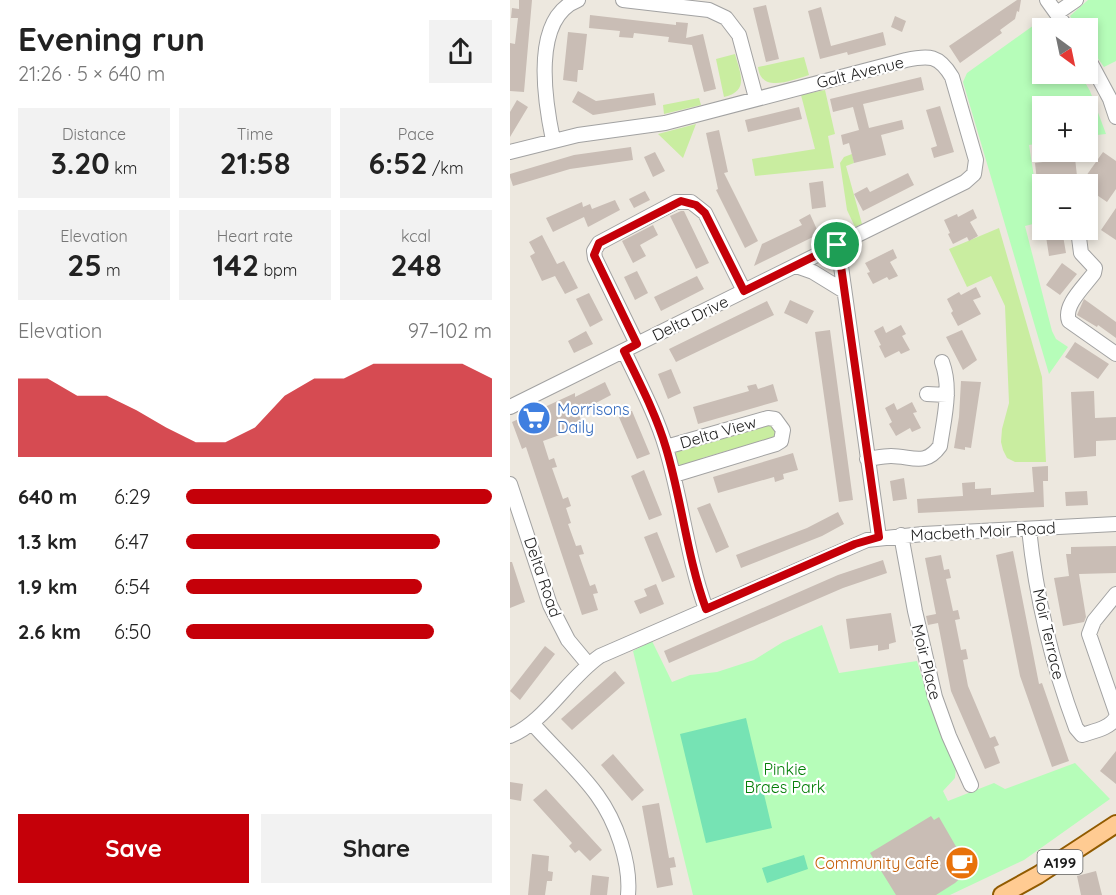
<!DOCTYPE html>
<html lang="en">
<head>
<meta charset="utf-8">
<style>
	body { margin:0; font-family:Quicksand,sans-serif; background:#f2f2f2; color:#222; height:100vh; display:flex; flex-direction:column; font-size:22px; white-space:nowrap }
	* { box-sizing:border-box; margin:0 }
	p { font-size:20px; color:#767676 }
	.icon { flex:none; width:33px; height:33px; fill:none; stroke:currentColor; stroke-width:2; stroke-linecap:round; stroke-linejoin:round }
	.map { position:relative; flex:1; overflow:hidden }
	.drawer { display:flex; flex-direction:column; background:#fff; width:510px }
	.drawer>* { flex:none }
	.needle { width:39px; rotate:147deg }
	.controls { position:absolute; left:522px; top:18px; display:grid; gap:12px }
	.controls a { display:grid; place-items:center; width:66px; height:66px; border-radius:0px; background:#fff; box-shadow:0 3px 9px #0003; font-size:30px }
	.pin { position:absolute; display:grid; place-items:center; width:51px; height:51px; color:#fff; margin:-26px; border:3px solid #fff; border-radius:50%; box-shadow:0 2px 6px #0007 }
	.round { display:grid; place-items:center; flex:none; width:63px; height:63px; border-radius:0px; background:#f2f2f2 }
	.summary { display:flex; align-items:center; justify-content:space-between; height:102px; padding:0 18px }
	h1 { font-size:33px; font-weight:800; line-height:45px }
	.stats { display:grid; grid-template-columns:repeat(3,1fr); gap:9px; height:102px; padding:6px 18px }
	.stats div { display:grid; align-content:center; border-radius:0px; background:#f2f2f2; text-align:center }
	.stats b { font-size:30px; font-weight:800 }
	.stats small { font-size:16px; font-weight:400 }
	.stats p { font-size:16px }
	.chart { height:168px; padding:12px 18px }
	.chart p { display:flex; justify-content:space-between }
	.chart svg { width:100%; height:108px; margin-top:6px; fill:#c50009; opacity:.7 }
	.button { display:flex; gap:12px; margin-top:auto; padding:12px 18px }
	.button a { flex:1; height:69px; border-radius:0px; background:#c50009; color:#fff; font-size:24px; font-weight:800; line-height:69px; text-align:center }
	.button a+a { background:#f2f2f2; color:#222 }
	ul { padding:0 18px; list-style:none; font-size:20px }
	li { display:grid; grid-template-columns:96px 72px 1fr; align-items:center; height:45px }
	li i { height:15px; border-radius:8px; background:#c50009 }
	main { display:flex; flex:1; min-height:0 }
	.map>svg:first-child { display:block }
	.grass { fill:#c9eda0 }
	.park { fill:#b6fdb9 }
	.pitch { fill:#76e3b4 }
	.building { fill:#c9bdb5 }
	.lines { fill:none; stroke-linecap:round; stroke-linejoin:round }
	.minor-casing { stroke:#a2a2a2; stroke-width:16 }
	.major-casing { stroke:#915b00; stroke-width:20 }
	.minor { stroke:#fff; stroke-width:14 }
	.major { stroke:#ffcb92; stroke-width:16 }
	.route-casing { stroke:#fff; stroke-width:12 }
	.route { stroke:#c50009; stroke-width:8 }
	.labels { text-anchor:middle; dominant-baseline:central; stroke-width:4.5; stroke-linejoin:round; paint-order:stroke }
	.shield { fill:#fff; stroke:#5f5f5f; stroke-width:1.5 }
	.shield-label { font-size:15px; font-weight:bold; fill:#1b1b1b }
	.street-label { font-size:16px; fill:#1b1b1b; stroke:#fff }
	.shop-label { font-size:16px; fill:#366cbe; stroke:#fff; text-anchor:start }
	.park-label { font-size:16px; fill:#047e08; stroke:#fff }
	.food-label { font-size:16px; fill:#c56008; stroke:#fff; text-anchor:end }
</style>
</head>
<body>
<main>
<section class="drawer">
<div class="summary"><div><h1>Evening run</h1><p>21:26 · 5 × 640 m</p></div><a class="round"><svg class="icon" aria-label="share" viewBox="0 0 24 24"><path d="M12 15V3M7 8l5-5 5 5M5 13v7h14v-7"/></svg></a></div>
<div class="stats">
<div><p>Distance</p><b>3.20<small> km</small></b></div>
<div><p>Time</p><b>21:58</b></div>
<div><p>Pace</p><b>6:52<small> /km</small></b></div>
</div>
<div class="stats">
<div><p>Elevation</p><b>25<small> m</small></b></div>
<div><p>Heart rate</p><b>142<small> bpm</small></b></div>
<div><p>kcal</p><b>248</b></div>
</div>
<div class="chart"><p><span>Elevation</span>97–102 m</p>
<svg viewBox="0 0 160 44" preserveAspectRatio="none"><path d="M0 44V12L10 12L20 19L30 19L40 25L50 32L60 38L70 38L80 32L90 19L100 12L110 12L120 6L130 6L140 6L150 6L160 12V44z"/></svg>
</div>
<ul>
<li><b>640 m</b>6:29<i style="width:100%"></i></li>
<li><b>1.3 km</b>6:47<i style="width:83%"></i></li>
<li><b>1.9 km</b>6:54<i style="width:77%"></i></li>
<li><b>2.6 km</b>6:50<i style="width:81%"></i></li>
</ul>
<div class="button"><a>Save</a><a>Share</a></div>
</section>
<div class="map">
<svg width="606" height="895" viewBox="0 0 606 895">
	<rect width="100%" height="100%" fill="#ede8df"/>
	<path class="grass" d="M225,54C230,73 240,91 214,97L206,59Z
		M294,57L299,75C282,80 251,94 248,67Z
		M315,90L325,134L318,136L324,168L245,176L242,159L305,149L291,95Z
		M189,98L191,105L154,114L153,105Z
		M186,124L173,158L148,134Z
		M342,154L344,163L336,166L352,224L345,227L337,210L330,163L334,157Z
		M489,228L532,377L536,462H505L497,458L493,450L491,442L492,429L499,403L495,306L481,276L457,287L439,249Z
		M253,422H258L266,429V437L260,443L255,440L192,458L189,463C179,465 171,470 165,460C164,448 174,446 183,443L187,446L247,429Z"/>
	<path class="park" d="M578,0H606V61L594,67L578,44V28H567L560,16Z
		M531,20L537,28H532V74H570L580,91L596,134L578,136V106H532V143L519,145L531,222L515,226L542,331L546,339L558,347L539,374L453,82L457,73Z
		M312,625L329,673L407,661L418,698L446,767L445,778L433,791L438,801L484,783L495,789L565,763L600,799L514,860L440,895H183L123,651L142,641L162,682L180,675L207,672L244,660L273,642Z"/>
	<path class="pitch" d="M236,718L262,828L196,843L170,734Z
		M294,855L298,869L257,883L252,868Z"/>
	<path class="building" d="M9,0H22L14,92L0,91V43L5,44L8,18H1L2,8L9,9Z
		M507,0H511L509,12L507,11L505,19L490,30L492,33L450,63L439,46Z
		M256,5L269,59L256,62L243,8Z
		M311,7L321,46L373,32L376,45L338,55L337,52L310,59L298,11Z
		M80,15L166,25V22L178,23L176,38L193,34L206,89L194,92L182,45L158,42L159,37L124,33L123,38L109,37L110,31L79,28Z
		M385,16L396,21L392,32L381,27Z
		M58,32L77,34L73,70H68L67,82L53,80Z
		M411,77L414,90L353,104L359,128L392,120L394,129L371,135L376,155L344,163L339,143L333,145L331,135L349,130L343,107L323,112L320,99Z
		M68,91L86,101L144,93L146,105L83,115L62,102Z
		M7,100L18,107L0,137V112Z
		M430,106L444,152L424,158L421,148L427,146L416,110Z
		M289,107L292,119L238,132L235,120Z
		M209,130L218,172L214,173L248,241L235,248L206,190L208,189L196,133Z
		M121,147L123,160L60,169L3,186L0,177V174L64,155Z
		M145,152L155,171L143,177L134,157Z
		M593,152L606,161V189L597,202L578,189V184H575L581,175L576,176Z
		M565,158L567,176L527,181L525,163Z
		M398,173L404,185L353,211L344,194L357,187L360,192Z
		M313,181L316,207L302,209L299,183Z
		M135,191L140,200L124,208L119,199Z
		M105,200L110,210L78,227L74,217L43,232L36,218L72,202L73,207L80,204L82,209Z
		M606,208V240L591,230Z
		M463,209L467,218L460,222L468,236L459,241L457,237L443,244L438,234L440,233L434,220L447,214L448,217Z
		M171,211H174L199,263L186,269L160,216Z
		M300,214L309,234L244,266L252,244L292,225L289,220Z
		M143,225L148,235L130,245L136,256L123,263L112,241Z
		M535,230H552L556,253L539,256Z
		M32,235L47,264L54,261L68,288L55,294L45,276L32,281L20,256L25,253L19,242Z
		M383,249L387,258L380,262L388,276L379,280L377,277L363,284L357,273L360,272L355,263Z
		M552,263L567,274L550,295L536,285Z
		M127,271L138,293L125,300L114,277Z
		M187,276L194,289L151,311L144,297Z
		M466,287L471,297L463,300L471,314L448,326L441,313L443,311L437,299L449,292L451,295Z
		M79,293L93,320L80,327L66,299Z
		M574,299L606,322V338L588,325L587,327L567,315Z
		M280,300L304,311L297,324L274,313Z
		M257,301L264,315L166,362L159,349Z
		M391,325L396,334L392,336L400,350L391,354L389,351L375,358L369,346L371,345L364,331L373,326L376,333Z
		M320,330L343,500L329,502L305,332Z
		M452,330L467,360L453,370L436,337Z
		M76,331L83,344L64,353L58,341Z
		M565,342L599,364L588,379L555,357Z
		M161,369L171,393L158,399L148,374Z
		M451,381L471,382L461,448L455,447V450L444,448L449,417Z
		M95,382L101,395L69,412L72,427L33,441L39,460L44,458L47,467L42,468L53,499L58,497L61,506L56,508L61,523L58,524L66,546L71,545L74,554L69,555L80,586L85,584L88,593L83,594L88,610L72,615L16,447L12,449L2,422L65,393V397Z
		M246,384L248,389L263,384L268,401L188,424L183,407L239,391L237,386Z
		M584,391L585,418L606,417V440L586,441V456L564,458L561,392Z
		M402,402L407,412L403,413L411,428L402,432L400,428L386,436L379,424L382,422L375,408L384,403L387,410Z
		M118,411H122L140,454L127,459L108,415Z
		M283,453L288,470L273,474L274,479L265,482L264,477L208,493L203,477Z
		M538,466V481H533L534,507L408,513L407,499L453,496L452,483L465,482V489L481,488V495L524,492L522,467Z
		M134,470L152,515L139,520L121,476Z
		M394,478L397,499L383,501L380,481Z
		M577,491L578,505L556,506L555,492Z
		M200,503L219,547L206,553L187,508Z
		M328,512L334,524L312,536L231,568L226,555L297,528Z
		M147,532L165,577L152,582L134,537Z
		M606,546V573L569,574L576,617L574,622L553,626L544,578L559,576L556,554H561V547Z
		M503,551L529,684L532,683L559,761L542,767L510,676L486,555Z
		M431,555L434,570L439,569L441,578L436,579L443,611L448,610L450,619L445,620L451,650L456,649L458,659L453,660L458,686L480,738L485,736L489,745L484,747L490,763L475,769L441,691L428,623L418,625L416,616L426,614L415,558Z
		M373,560L377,573L333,588L159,663L154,651L328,575Z
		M0,562H2L15,602L0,608Z
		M146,584L154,604L130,614L124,601L137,596L134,589Z
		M381,613L386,642L379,644V649L368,651V645L340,649L336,619Z
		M35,646L45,654L10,700L0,691Z
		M105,671L115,683L62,730L51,719Z
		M606,751V784L590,771Z
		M103,754L134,790L122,801L91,765Z
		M0,782L13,784L11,801L0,799Z
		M36,789L92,850L80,861L69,850L65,853L59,846L62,843L23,800Z
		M149,803L159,858L164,857L166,867L160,868L163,885L147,888L132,806Z
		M421,816L424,820L429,817L448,850L464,866L445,883L426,895H386L360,853Z
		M22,854L39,856L38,871L43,872L42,881H37L35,895H18Z
		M586,871L592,895H571L567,876Z
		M82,875L99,877L97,895H80Z"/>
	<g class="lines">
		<g class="minor-casing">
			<path id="minor" d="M113,0L199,10L216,18L229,35L246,98
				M537,0L557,28
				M547,13L566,0
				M578,58L600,99L606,117
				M43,140C35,102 21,18 68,0
				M0,152L68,135L155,123L396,60C419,55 429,55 442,77L466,160L464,174L455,182L327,245
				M568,230L571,253L585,268L584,273C575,286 553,305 559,321L606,354
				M286,266L303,272L334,291
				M127,344L85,258L84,251L89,243L166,202H181L195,213L234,291
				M114,351C129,383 146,414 156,448C172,501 177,557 196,609
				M417,394L437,395
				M0,407L327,245L329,252L369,537
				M156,447L258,418L265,419L273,430L271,441L266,444L164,475
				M357,459C365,458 373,456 381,456C402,456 415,467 430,446C434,418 442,389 432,362
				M0,484L40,605L58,640L78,664
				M519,529C526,597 542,664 566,728L572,735C584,731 601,728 606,717
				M391,535L405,611L425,697L439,736L461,785
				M606,594L584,621L579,634L606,712
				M22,723C43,747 69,770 87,795C106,821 121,863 118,895
				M0,736C34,723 58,678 90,656L357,540L413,534L606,524"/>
		</g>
		<g class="major-casing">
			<path id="major" d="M492,895L528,875L606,824"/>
		</g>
		<use href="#minor" class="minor"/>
		<use href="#major" class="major"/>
	</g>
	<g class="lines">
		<g class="route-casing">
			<path id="route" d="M171,201L186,205L195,213L234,291L327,245L329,252L369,537L345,544L196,609C177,557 172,501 156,448C146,414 129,382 114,351L127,344L84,255L89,243Z"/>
		</g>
		<use href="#route" class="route"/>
	</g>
	<defs>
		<g id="supermarket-disc" transform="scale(1.725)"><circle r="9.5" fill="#3f7fe0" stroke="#fff"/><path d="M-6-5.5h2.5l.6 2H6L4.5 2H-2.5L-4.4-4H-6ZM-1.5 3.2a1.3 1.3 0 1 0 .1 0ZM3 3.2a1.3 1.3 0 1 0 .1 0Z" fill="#fff"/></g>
		<g id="cafe-disc" transform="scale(1.725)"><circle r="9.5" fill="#e8710a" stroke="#fff"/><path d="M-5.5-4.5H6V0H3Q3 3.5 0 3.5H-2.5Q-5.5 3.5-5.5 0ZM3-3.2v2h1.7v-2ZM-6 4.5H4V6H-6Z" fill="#fff"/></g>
	</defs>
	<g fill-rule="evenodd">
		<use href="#supermarket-disc" x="24" y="418"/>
		<use href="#cafe-disc" x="452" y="863"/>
	</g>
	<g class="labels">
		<rect class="shield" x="527.5" y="850" width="45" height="24" rx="4.5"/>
		<g class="shield-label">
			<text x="550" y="862">A199</text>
		</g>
		<g class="street-label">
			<text transform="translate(350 72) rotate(-14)">Galt Avenue</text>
			<text transform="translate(180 318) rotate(-26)">Delta Drive</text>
			<text transform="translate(208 432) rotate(-16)">Delta View</text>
			<text transform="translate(473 531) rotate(-3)">Macbeth Moir Road</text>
			<text transform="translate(33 577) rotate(71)">Delta Road</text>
			<text transform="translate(539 634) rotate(77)">Moir Terrace</text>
			<text transform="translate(417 662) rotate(76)">Moir Place</text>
		</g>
		<g class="shop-label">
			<text x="47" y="409">Morrisons<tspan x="47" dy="18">Daily</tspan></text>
		</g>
		<g class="park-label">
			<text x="275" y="769">Pinkie<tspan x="275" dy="18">Braes Park</tspan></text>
		</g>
		<g class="food-label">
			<text x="429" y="863">Community Cafe</text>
		</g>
	</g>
</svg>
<div class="controls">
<a><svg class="needle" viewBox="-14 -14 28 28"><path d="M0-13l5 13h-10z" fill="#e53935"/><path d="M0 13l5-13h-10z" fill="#767676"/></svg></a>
<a>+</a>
<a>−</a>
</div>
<div class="pin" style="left:327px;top:245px;background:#1e9e55"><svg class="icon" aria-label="arrive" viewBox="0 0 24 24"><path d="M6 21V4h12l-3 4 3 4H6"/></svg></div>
</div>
</main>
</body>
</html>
